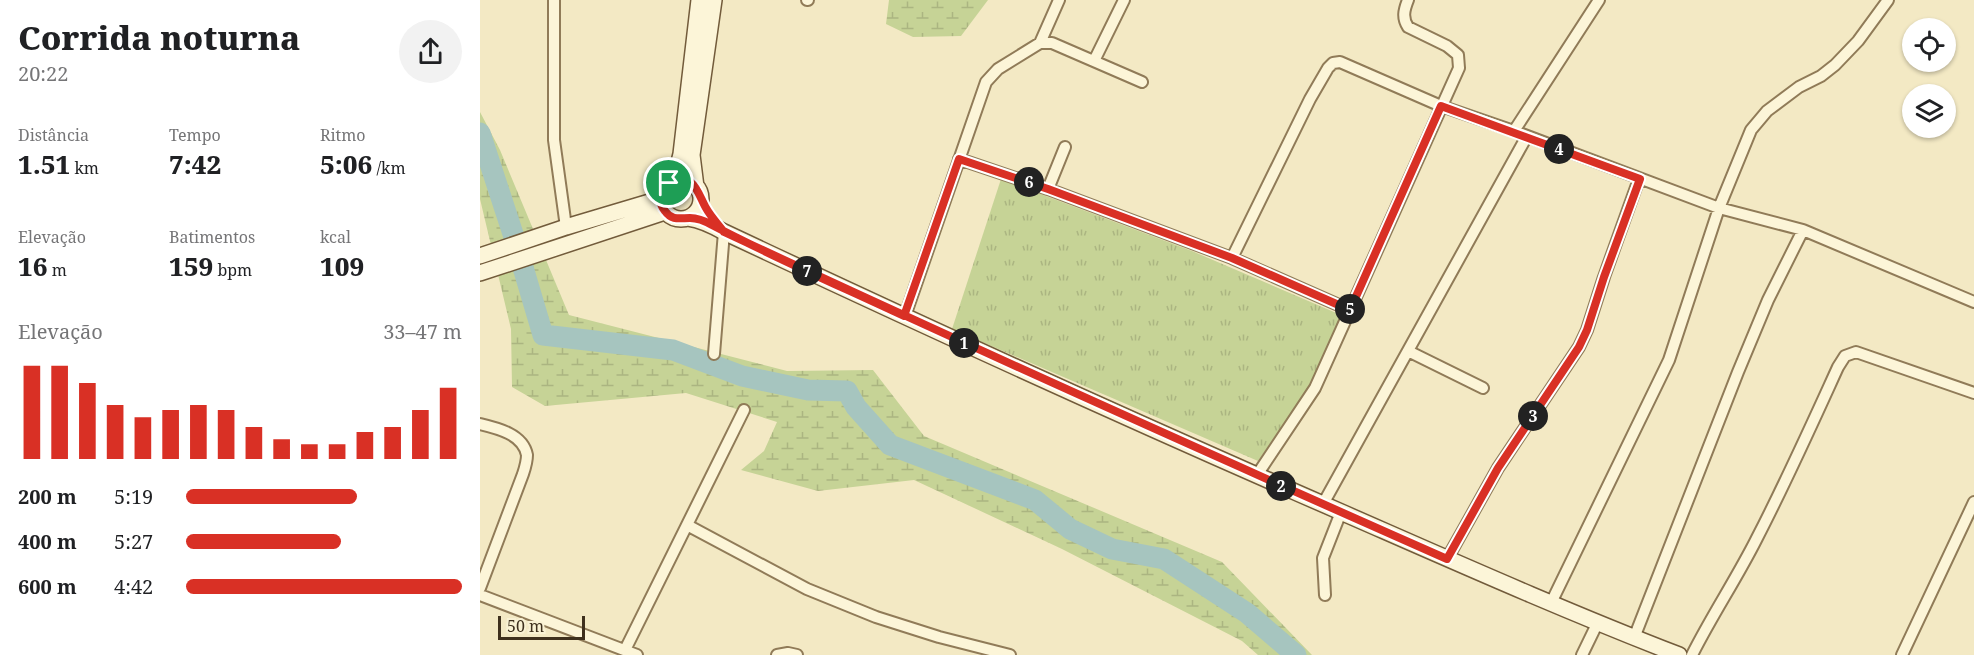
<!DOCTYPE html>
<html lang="pt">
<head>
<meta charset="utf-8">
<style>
	body { margin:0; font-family:"Noto Serif",serif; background:#f2f2f2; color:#202124; height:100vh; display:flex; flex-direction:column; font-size:22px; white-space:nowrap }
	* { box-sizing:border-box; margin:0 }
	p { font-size:20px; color:#757577 }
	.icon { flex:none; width:33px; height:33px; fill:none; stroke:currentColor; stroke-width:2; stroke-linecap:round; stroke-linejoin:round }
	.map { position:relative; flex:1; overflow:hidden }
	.side { display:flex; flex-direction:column; background:#fff; width:480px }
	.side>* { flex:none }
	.fabs { position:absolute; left:1422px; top:18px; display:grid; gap:12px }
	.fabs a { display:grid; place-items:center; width:54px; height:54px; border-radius:50%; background:#fff; box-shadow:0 2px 4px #0004; font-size:30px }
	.scale { position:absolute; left:18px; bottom:15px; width:87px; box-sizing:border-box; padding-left:6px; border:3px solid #3e301d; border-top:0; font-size:16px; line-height:21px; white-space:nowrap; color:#3e301d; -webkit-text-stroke:4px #f9f2d4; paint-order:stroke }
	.pin { position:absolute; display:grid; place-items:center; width:51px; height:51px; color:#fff; margin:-26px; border:3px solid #fff; border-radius:50%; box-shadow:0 2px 6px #0007 }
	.km { position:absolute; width:30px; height:30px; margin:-15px; border-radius:50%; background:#222; color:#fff; font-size:16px; line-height:30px; text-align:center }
	.round { display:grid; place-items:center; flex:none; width:63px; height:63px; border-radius:32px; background:#f2f2f2 }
	.summary { display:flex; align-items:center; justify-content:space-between; height:102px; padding:0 18px }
	h1 { font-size:33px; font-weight:800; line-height:45px }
	.figures { display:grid; grid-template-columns:repeat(3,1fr); gap:9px; height:102px; padding:6px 18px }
	.figures div { display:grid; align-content:center }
	.figures b { font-size:26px; font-weight:800 }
	.figures small { font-size:16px; font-weight:400 }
	.figures p { font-size:16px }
	.chart { height:168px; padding:12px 18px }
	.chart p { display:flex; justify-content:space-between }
	.chart svg { width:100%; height:108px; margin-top:6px; stroke:#d93025; stroke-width:6 }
	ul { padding:0 18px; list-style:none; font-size:20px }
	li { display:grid; grid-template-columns:96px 72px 1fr; align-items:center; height:45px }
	li i { height:15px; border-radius:8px; background:#d93025 }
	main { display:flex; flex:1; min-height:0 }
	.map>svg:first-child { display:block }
	.grass { fill:url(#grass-tufts) }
	.wetland { fill:url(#wetland-marsh) }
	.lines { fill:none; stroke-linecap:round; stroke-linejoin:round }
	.river { stroke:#a6c5bf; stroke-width:21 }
	.street-casing { stroke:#907b58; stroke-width:14 }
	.secondary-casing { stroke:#725b3b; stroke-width:18 }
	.street { stroke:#fcf5d8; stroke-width:10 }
	.secondary { stroke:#fcf5d8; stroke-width:15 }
	.route-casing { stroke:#fff; stroke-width:12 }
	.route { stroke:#d93025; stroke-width:8 }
</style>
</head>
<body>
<main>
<section class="side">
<div class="summary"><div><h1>Corrida noturna</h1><p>20:22</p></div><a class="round"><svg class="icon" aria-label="share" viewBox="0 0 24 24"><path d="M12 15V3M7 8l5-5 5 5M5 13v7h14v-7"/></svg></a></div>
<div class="figures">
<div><p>Distância</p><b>1.51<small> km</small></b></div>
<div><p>Tempo</p><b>7:42</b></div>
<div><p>Ritmo</p><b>5:06<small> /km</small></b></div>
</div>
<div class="figures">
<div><p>Elevação</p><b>16<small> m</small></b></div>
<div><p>Batimentos</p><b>159<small> bpm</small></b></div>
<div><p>kcal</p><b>109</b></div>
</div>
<div class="chart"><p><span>Elevação</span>33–47 m</p>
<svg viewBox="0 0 160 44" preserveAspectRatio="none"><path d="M5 44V6M15 44V6M25 44V13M35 44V22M45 44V27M55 44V24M65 44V22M75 44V24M85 44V31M95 44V36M105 44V38M115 44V38M125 44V33M135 44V31M145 44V24M155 44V15"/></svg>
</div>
<ul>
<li><b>200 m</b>5:19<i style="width:62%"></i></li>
<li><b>400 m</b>5:27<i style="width:56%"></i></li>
<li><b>600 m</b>4:42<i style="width:100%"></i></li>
</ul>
</section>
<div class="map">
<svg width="1494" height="655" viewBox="0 0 1494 655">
	<defs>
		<pattern id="grass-tufts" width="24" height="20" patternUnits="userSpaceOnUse" patternTransform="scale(1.5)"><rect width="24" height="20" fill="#c6d396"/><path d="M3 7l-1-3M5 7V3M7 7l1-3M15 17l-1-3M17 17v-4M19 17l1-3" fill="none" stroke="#abb581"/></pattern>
		<pattern id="wetland-marsh" width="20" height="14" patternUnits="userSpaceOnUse" patternTransform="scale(1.5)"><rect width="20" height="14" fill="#c6d396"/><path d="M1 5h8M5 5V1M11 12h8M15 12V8" fill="none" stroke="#abb581"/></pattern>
	</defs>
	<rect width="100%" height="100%" fill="#f3e9c4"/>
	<path class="grass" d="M521,179L712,251L861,315L831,385L778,461L472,329Z"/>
	<path class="wetland" d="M409,0H508L481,36L433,37L406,24Z
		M0,112L20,150L89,315L307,371L393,370L444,436L742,562L832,655H778L762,641L582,549L434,480L338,491L261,470L284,451L297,422L206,393L65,406L32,387L31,329L0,199Z"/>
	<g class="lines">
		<path class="river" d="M0,133L34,237
			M42,264L63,335L193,350L262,376L328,390L367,391L376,407L410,445L555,500L590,529L632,549L684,559L767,613L816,655"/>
		<g class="street-casing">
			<path id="street" d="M74,0V140L86,227
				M327,0H328
				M560,43H572L662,82
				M614,61L644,0
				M1034,131L1119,0
				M479,159L568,189L752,258L870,310
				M568,189L585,147
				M752,258L830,99L848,68L853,63L860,62L961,106L1034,131L1239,208L1323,230L1494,302
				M425,316L506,82L518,69L560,43L579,0
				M928,351L1003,388
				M234,354L244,232
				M0,424C17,428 43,434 47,455C47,460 45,468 43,474L0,588
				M777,475L835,388L979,68L978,55L967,46L928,27C922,18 924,10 928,0
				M843,504L1047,136
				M207,525L327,589L396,617L459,637L530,655
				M967,559L1018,468L1099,347L1107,330L1124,277L1159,179
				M0,595L157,655
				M845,595L843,558L861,512
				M1071,603L1189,360L1239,208L1271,130L1287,111L1319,87L1341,76L1355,65L1378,41L1408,0
				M1154,638L1258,372L1288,300L1323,230
				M145,650L264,410
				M297,655L308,653L317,655
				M1102,655L1118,622
				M1212,655C1232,615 1257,578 1277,538C1306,482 1332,424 1358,367L1365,356L1376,352L1494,393
				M1422,655L1494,502"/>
		</g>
		<g class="secondary-casing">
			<path id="secondary" d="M181 199a20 20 0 1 1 40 0a20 20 0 1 1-40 0Z
				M189,183L198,166L201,154L219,0
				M216,187L212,155L234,0
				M208,218C222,220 232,225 244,232C448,328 654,422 861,512C973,561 1085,611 1199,655
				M0,256L86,227L180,199
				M0,273L185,212"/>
		</g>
		<use href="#street" class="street"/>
		<use href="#secondary" class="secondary"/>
	</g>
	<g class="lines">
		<g class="route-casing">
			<path id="route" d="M189,183C214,171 217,192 226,208C231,217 238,224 244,232C484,344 725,452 967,559L1018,468L1099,347L1107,330L1124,277L1160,179L961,106L870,310L752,258L568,189L479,159L424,316C360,286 295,258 232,225C225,221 218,218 210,218C200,218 192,221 185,211C177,202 181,190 189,183"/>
		</g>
		<use href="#route" class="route"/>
	</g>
</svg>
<div class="fabs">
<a><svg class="icon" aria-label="locate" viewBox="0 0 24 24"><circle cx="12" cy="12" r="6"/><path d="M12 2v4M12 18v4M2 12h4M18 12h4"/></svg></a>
<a><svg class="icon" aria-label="layers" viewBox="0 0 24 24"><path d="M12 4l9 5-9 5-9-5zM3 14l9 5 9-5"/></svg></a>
</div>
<div class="scale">50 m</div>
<div class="pin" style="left:189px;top:183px;background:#1e9e55"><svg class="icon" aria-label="arrive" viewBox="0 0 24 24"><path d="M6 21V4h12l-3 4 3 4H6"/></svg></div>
<b class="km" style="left:484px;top:343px">1</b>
<b class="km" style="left:801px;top:486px">2</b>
<b class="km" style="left:1053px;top:416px">3</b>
<b class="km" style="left:1079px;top:149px">4</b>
<b class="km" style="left:870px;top:309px">5</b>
<b class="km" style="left:549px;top:182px">6</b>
<b class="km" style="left:327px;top:271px">7</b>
</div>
</main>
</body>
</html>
